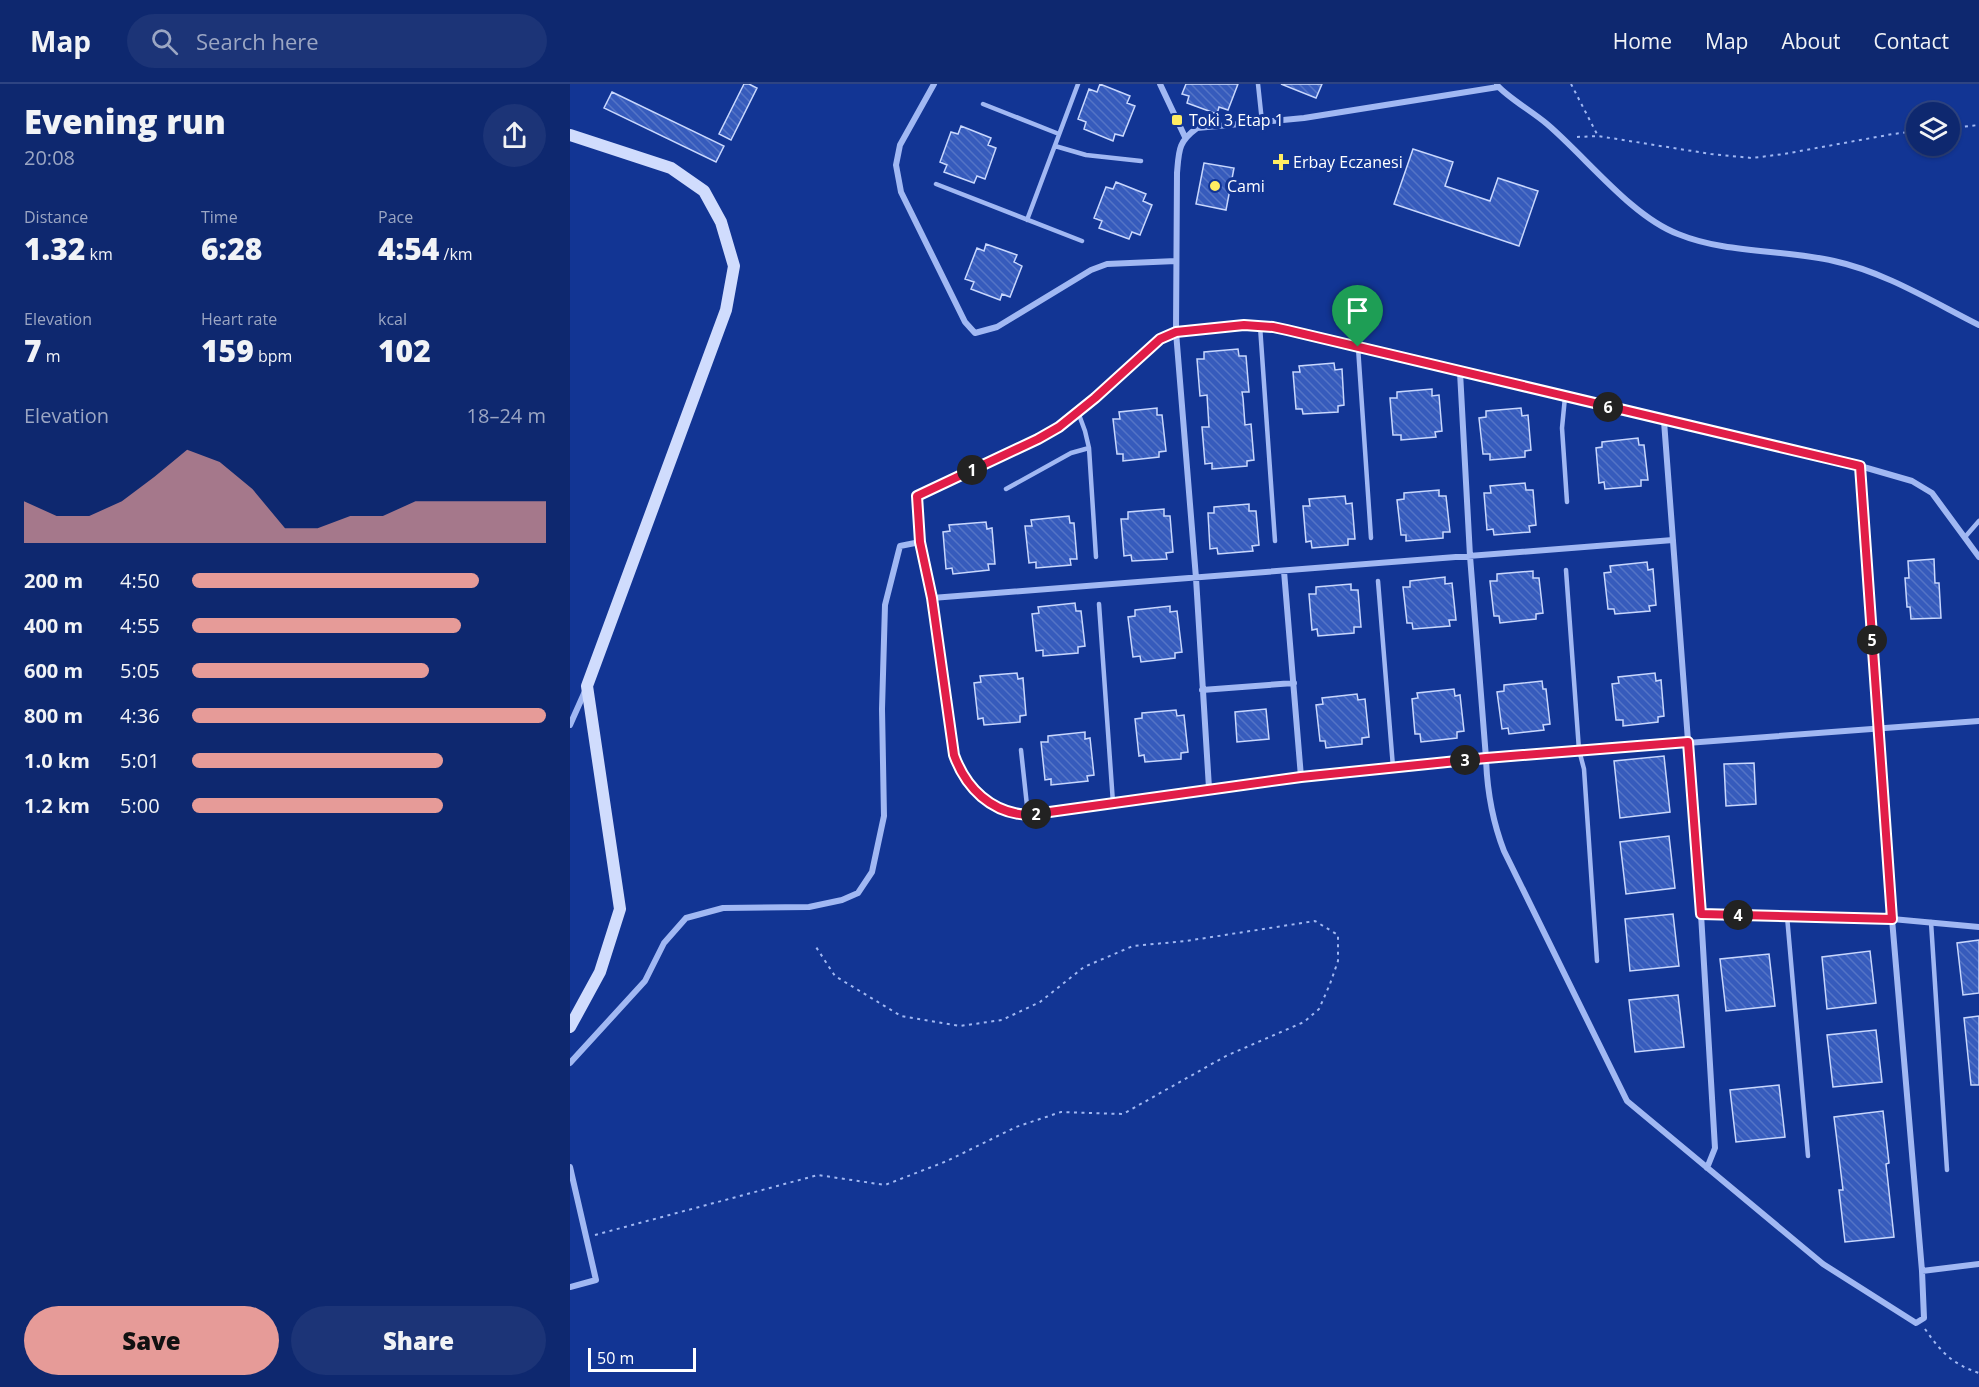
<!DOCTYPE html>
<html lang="en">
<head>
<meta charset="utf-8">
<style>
	body { margin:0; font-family:"Open Sans",sans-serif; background:#1c3477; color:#f1f3f6; height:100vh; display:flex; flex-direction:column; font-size:22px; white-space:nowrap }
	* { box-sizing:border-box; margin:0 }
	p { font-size:20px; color:#9ba6c3 }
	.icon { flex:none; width:33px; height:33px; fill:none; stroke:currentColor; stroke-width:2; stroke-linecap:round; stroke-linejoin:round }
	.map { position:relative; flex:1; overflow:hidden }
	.side { display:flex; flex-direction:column; background:#0e286f; width:570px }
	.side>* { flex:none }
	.fabs { position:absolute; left:1336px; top:18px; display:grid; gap:12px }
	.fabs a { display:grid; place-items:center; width:54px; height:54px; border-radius:50%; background:#0e286f; box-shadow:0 2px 4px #0004,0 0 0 2px #2e4482; font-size:30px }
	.scale { position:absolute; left:18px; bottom:15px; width:108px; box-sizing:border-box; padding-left:6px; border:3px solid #fff; border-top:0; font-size:16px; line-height:21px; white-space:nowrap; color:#fff; -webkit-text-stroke:4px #123594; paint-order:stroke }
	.pin { position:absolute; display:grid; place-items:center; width:51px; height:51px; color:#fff; margin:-62px -26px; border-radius:50% 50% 50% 0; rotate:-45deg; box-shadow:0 0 6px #0007 }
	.pin .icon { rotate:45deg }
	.km { position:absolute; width:30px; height:30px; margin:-15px; border-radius:50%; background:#222; color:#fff; font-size:16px; line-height:30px; text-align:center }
	.round { display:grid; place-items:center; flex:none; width:63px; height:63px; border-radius:32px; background:#1c3477 }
	.head { display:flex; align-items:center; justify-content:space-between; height:102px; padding:0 24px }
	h1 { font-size:33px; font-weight:800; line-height:45px }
	.figures { display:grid; grid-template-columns:repeat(3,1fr); gap:9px; height:102px; padding:6px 24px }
	.figures div { display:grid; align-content:center }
	.figures b { font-size:30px; font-weight:800 }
	.figures small { font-size:16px; font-weight:400 }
	.figures p { font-size:16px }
	.chart { height:168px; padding:12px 24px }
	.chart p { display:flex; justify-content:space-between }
	.chart svg { width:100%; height:108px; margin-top:6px; fill:#e69b98; opacity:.7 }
	.primary-button { display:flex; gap:12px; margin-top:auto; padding:12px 24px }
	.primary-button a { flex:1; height:69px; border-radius:36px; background:#e69b98; color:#111; font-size:24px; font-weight:800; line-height:69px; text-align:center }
	.primary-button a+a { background:#1c3477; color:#f1f3f6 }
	ul { padding:0 24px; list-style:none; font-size:20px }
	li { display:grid; grid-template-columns:96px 72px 1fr; align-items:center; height:45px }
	li i { height:15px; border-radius:8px; background:#e69b98 }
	header { display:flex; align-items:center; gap:36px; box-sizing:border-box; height:84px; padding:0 30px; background:#0e286f; border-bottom:2px solid #2e4482 }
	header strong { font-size:28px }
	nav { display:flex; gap:33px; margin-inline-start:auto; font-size:21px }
	.search { width:420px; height:54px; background:#1c3477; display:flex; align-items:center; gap:15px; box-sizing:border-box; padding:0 21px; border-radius:33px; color:#9ba6c3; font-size:22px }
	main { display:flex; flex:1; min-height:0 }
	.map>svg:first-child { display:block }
	.building { fill:url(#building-back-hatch); stroke:#c8d7fd; stroke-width:1.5 }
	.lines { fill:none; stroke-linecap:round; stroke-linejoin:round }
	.path { stroke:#a1b8f3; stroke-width:2; stroke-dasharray:3 4.5; stroke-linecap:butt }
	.lane { stroke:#a1b8f3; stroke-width:4.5 }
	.street { stroke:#a1b8f3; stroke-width:6 }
	.secondary { stroke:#d0dcfd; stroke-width:12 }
	.route-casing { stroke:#fff; stroke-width:12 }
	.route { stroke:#e11d48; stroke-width:8 }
	.poi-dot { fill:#ffec62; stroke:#123594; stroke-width:2 }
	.labels { text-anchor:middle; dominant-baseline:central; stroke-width:6; stroke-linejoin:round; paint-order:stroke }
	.poi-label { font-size:16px; fill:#fff; stroke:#123594; text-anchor:start }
</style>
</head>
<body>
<header>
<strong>Map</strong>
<div class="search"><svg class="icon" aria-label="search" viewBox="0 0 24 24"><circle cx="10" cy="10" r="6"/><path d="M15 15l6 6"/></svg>Search here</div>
<nav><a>Home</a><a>Map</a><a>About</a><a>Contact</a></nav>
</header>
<main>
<section class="side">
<div class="head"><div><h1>Evening run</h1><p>20:08</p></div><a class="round"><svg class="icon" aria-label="share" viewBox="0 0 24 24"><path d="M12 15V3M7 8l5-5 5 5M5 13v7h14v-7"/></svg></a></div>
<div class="figures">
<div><p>Distance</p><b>1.32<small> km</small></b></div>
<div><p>Time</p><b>6:28</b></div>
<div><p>Pace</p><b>4:54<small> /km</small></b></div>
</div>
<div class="figures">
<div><p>Elevation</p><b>7<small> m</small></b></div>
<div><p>Heart rate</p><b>159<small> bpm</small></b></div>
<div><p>kcal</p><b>102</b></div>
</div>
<div class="chart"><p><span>Elevation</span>18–24 m</p>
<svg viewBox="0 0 160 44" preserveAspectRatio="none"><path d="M0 44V27L10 33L20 33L30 27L40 17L50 6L60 11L70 22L80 38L90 38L100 33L110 33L120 27L130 27L140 27L150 27L160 27V44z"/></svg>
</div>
<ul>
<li><b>200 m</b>4:50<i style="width:81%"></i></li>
<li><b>400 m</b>4:55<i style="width:76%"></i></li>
<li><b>600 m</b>5:05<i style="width:67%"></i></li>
<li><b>800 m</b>4:36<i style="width:100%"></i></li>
<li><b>1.0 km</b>5:01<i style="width:71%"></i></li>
<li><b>1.2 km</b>5:00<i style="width:71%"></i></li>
</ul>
<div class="primary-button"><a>Save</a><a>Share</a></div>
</section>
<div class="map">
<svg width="1409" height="1303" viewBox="0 0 1409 1303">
	<defs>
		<pattern id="building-back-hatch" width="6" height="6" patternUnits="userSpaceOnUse" patternTransform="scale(1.5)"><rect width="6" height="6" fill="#365bbc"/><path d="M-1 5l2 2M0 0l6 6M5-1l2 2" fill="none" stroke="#5474c6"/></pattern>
	</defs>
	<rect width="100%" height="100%" fill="#123594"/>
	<path class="building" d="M174,0H179L187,4L161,56L149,50Z
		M530,0L560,12L557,19L565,22L553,52L545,50L543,57L514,45L516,38L508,35L519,5L527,8Z
		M616,0H668L658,26L649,23L647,30L617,19L619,12L612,10Z
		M711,0H752L746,14Z
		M42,8L154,62L146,78L34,24Z
		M391,42L421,54L418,61L426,64L415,95L407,92L404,99L374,88L377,81L370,78L381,48L388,50Z
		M843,65L883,78L875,102L920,117L928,94L968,107L949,162L824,120Z
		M634,79L664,84L656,126L626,120Z
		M546,98L576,110L573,117L582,121L570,151L562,148L559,155L529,144L532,137L524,134L536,103L543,105Z
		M416,160L447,171L444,178L452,182L440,213L432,210L430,216L401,205L404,198L395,195L407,164L414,167Z
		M668,265L669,272H676L679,308H672L673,314L675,341L681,340L684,376L677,377V382L642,385V379L635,380L632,343H639L637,311L630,312L627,275H634V268Z
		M764,279L765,286L772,285L774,321L768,322V328L733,330L732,325H726L723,288H730L729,282Z
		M862,305V312L869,311L872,347L865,348L866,353L831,356V351H823L820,314H827V308Z
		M587,324V331H592L596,367L589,368V373L553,377V370H547L543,335H550L549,328Z
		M951,324L952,332L958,331L961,366L955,367V373L920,376V370H913L909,334L916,333V327Z
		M1068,354L1069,361H1074L1078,396H1071V402L1035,405L1034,398L1029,399L1026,364L1032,363V358Z
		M955,399L956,406H963L966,441L959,442L960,448L924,451L923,445L917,446L914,409H921L920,402Z
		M869,406V412H876L880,448H873V454L836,457V451H831L827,416L834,415V409Z
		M775,412L776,420L782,419L785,455H778V461L742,464L741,457L736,458L733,422H740L739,415Z
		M679,420V427H686L689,461L682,462L683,467L648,470L647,464L640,465L638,429H644V423Z
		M594,425V432H600L603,468L596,469L597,475L562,477L561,471L554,472L551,435H558V428Z
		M499,432L500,439H504L507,475H500L501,481L466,484V478L459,479L455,442H462L461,436Z
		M416,438L417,445L422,444L425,480H418L419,486L383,490L382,484L376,485L373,448L380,447L379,441Z
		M1364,475L1365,499H1369L1371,534L1341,535L1340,523H1337L1335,494H1339L1338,477Z
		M1077,478L1078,486L1083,485L1086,521L1079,522L1080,527L1045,530L1044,525H1038L1034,489L1041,488L1040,482Z
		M963,487V494H969L973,529L966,530V535L930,539L929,532H924L920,497H927V490Z
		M875,493V500L882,499L886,536H879L880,542L843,545L842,539H837L833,503H840V497Z
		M781,500V506H788L791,543H784V549L748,552L747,545L742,546L739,510H746V503Z
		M505,519L506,527H511L515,562L508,563V569L473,572V566L466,567L462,530L469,529L468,523Z
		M600,522V528L607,527L612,568L605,569V574L571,578L570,572L563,573L558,533L565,532V526Z
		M447,589L448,595L453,594L456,631L450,632V638L414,641L413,634L408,635L404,599L411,598L410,592Z
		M1085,589L1086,597L1091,596L1094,632L1088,633V638L1053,642V636H1046L1042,600L1049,599L1048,593Z
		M972,597L973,605H976L980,640L973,641L974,646L939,650L938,644L932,645L927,608L934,607V601Z
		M884,605L885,612L890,611L894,647L887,648V654L851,658L850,650H845L842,615L848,614L847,609Z
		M787,610L788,616L795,615L799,653L792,654V660L756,664L755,657H750L746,621L753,620L752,614Z
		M696,625L699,655L667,658L665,628Z
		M606,626L607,632L614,631L618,668L611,669V675L575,678L574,671L569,672L565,635L572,634V629Z
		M515,648V655L520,654L524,691L517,692L518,697L481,701V695L475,696L471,658H478V652Z
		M1094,672L1100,728L1050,734L1044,677Z
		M1184,679L1186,720L1156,722L1154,680Z
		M1099,752L1105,804L1056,810L1050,758Z
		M1103,830L1109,882L1060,887L1055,835Z
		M1409,856V909L1393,911L1387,859Z
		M1300,867L1306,919L1257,925L1252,873Z
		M1199,870L1205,922L1156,927L1150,875Z
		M1108,911L1114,963L1065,968L1059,916Z
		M1409,932V1001H1401L1394,934Z
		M1306,946L1312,998L1263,1003L1257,951Z
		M1209,1001L1215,1053L1166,1058L1160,1006Z
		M1313,1027L1319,1079L1316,1080L1324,1153L1275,1158L1269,1106H1273L1264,1033Z"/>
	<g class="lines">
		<path class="path" d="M1001,0L1028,52
			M1380,44L1409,41
			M1007,53L1028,52L1141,70L1182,74L1214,70L1323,50L1347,47
			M25,1151L248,1091L315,1101L377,1077L446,1043L491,1028L553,1030L656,972L734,938L749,925L760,900L768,877V851L745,837L616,857L563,862L514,883L470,918L432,936L390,942L331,932L265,892L246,863
			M1355,1245C1371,1268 1382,1280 1409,1289"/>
		<path class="lane" d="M688,0L692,38
			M413,20L489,50
			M485,62L516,71L571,77
			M366,100L512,157
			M457,136L508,0
			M690,242L705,457
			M788,263L801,454
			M995,313L992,344L997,418
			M508,328L515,347L519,364L526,473
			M436,405L501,369L519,364
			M1395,453L1409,437
			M996,486L1009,666L1014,685L1027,877
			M808,497L823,683
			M529,520L543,719
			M451,666L458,731
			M1217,832L1238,1072
			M1361,838L1377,1086"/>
		<path class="street" d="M364,0L330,61L326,81L331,108L395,238L405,249L427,243L521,186L537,180L606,177
			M590,0L615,53
			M927,1C937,13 963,28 977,40C1016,73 1061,132 1108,150C1157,170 1213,165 1264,177C1315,188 1363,218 1409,241
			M890,288L900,472L916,674L1409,637
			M1094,337L1290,382L1322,835L1131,830L1145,1064L1137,1084
			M1290,382L1342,397L1362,409L1409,473
			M714,487L731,693
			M362,514L1103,456
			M632,606L724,599
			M0,641L16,605
			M639,704L626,494L606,248L607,89C609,66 608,58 627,44L734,34L928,3
			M1131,830L1094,337L703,243L673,241L606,248L598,251L590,255L525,314L488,343L468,355L347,412L350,458L362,514L384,671C396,704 421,729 458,731L639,704L731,693L916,674C917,707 922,736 934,767L1057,1017L1253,1180L1346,1239L1354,1234L1352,1187L1322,835L1409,843
			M0,979L75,897L94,859L116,834L153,824L239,823L272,816L288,809L302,788L314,732L312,625L315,521L330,462L350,458
			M0,1083L26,1196L0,1203
			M1352,1187L1409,1180"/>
		<path class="secondary" d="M0,51L101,84L134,107L151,138L164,182L156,226L17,602L50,825L30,888L0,943"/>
	</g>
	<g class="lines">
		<g class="route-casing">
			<path id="route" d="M674,241L703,243L717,246L1290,382L1322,835L1131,830L1118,658L916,674L731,693L458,731C421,729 396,704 384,671L362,514L350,458L347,412L468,355L489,343L525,314L590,255L606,248Z"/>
		</g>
		<use href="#route" class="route"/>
	</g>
	<g class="poi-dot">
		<rect x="601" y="30" width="12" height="12" rx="3"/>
		<path d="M708 69h6v6h6v6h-6v6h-6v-6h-6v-6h6z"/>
		<circle cx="645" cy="102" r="6"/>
	</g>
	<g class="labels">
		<g class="poi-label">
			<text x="619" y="36">Toki 3 Etap 1</text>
			<text x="723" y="78">Erbay Eczanesi</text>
			<text x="657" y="102">Cami</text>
		</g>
	</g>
</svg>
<div class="fabs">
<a><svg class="icon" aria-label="layers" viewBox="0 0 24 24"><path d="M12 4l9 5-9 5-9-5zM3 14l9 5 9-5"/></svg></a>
</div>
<div class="scale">50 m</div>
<div class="pin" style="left:788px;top:263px;background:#1e9e55"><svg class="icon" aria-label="arrive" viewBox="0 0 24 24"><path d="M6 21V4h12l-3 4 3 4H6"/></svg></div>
<b class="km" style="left:402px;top:386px">1</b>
<b class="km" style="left:466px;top:730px">2</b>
<b class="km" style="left:895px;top:676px">3</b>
<b class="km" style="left:1168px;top:831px">4</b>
<b class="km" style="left:1302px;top:556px">5</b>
<b class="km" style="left:1038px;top:323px">6</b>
</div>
</main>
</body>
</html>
